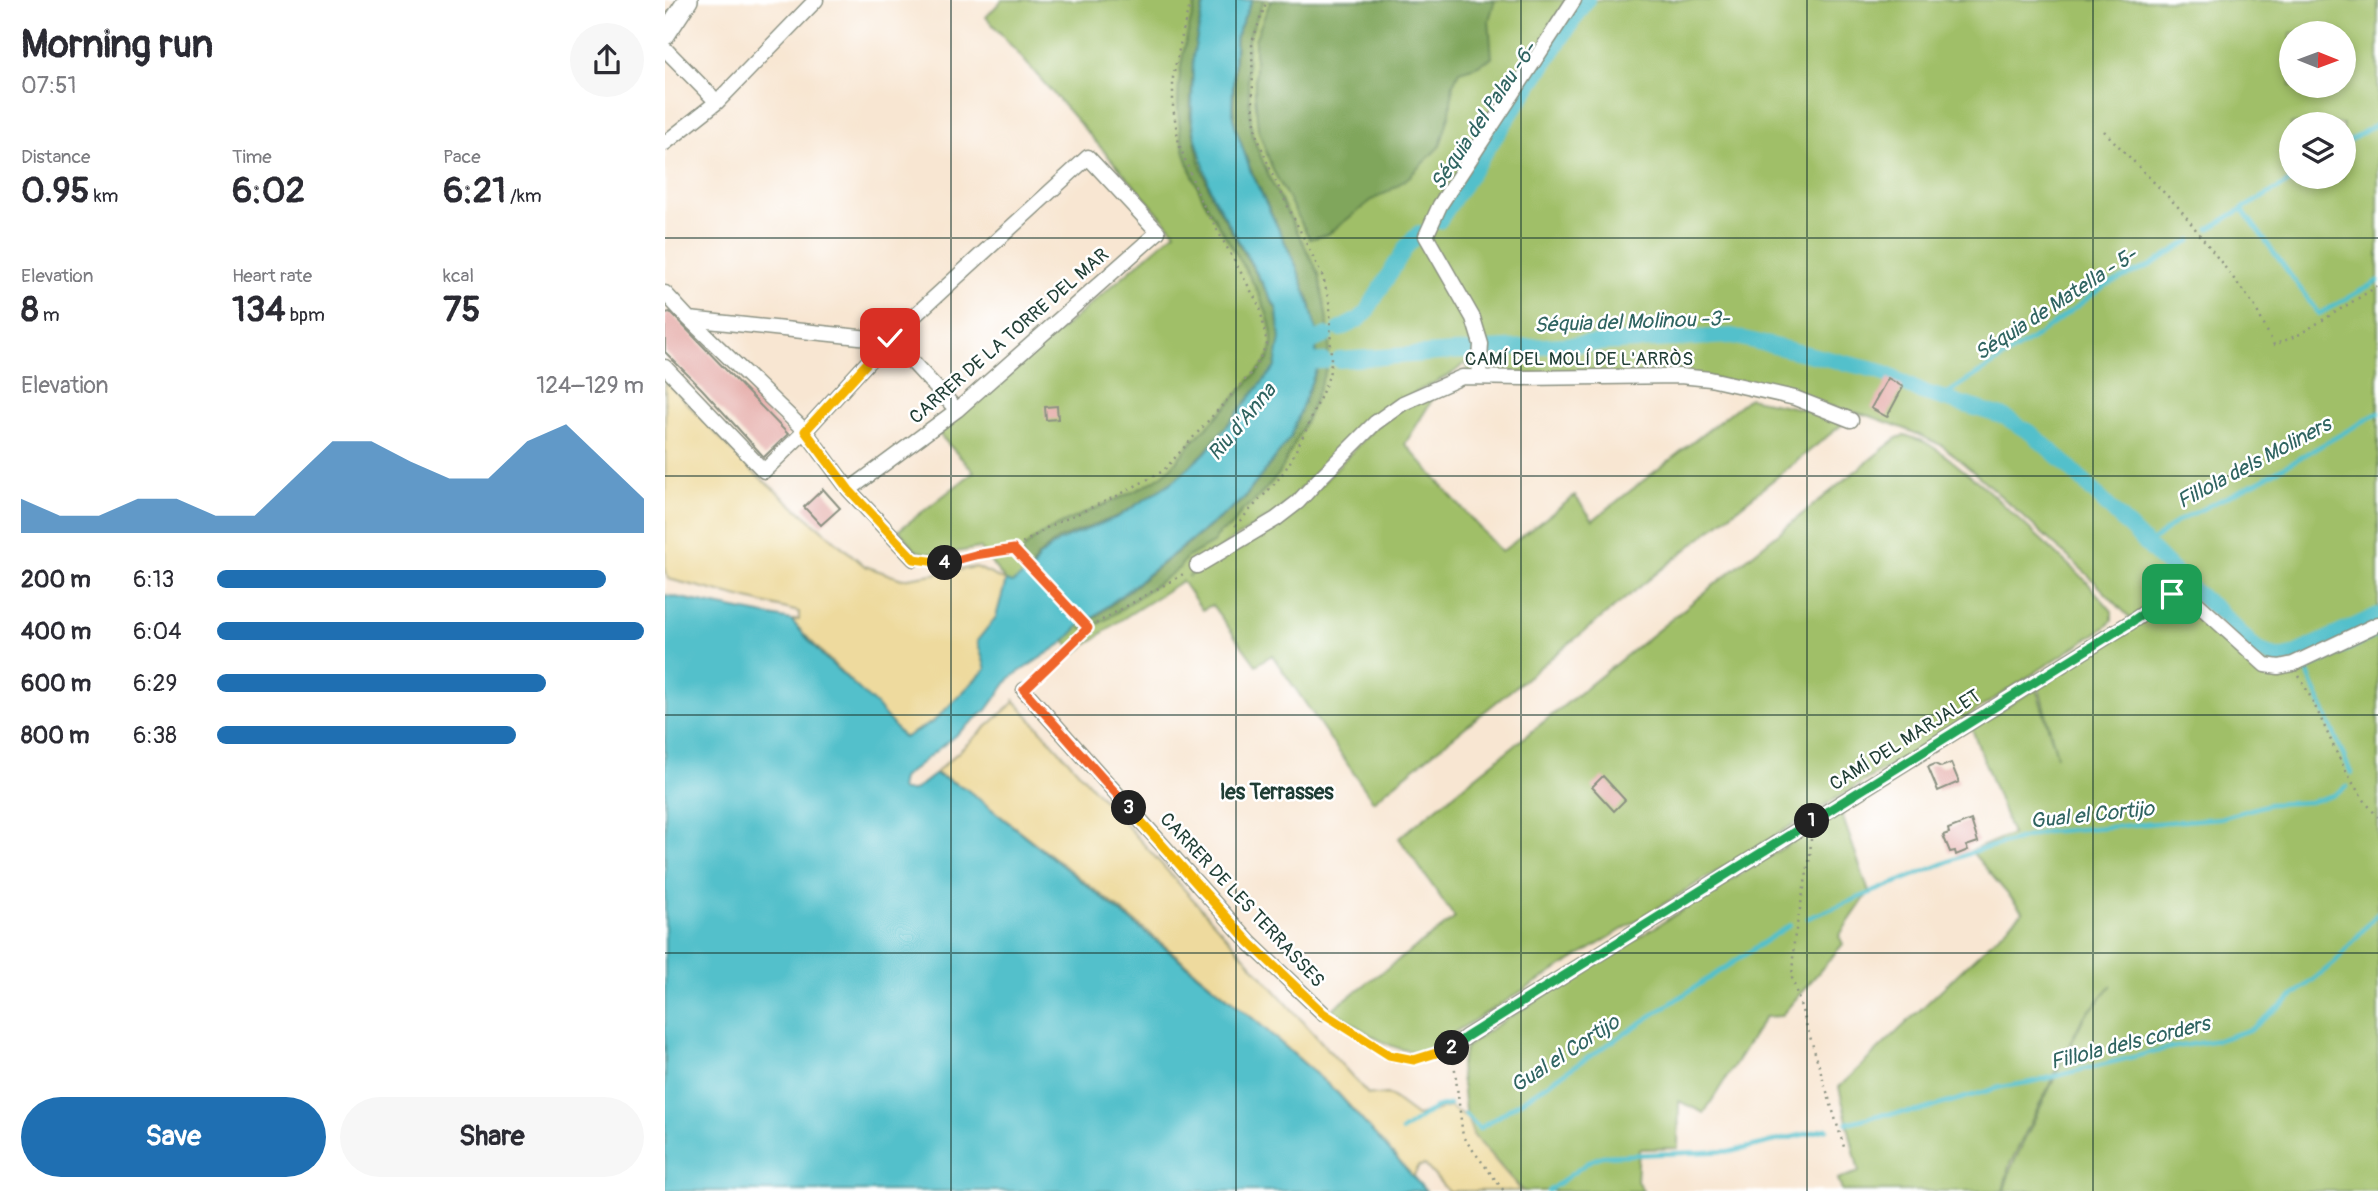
<!DOCTYPE html>
<html lang="en">
<head>
<meta charset="utf-8">
<style>
	body { margin:0; font-family:Pangolin,sans-serif; background:#f7f7f7; color:#2b2b33; height:100vh; display:flex; flex-direction:column; font-size:26px; white-space:nowrap }
	* { box-sizing:border-box; margin:0 }
	p { font-size:23px; color:#7c7c81 }
	.icon { flex:none; width:38px; height:38px; fill:none; stroke:currentColor; stroke-width:2; stroke-linecap:round; stroke-linejoin:round }
	.map { position:relative; flex:1; overflow:hidden }
	.details { display:flex; flex-direction:column; background:#fff; width:665px }
	.details>* { flex:none }
	.needle { width:46px; rotate:91deg }
	.buttons { position:absolute; left:1614px; top:21px; display:grid; gap:14px }
	.buttons a { display:grid; place-items:center; width:77px; height:77px; border-radius:50%; background:#fff; box-shadow:0 4px 10px #0003; font-size:35px }
	.pin { position:absolute; display:grid; place-items:center; width:60px; height:60px; color:#fff; margin:-30px; border-radius:14px; box-shadow:0 4px 10px #0006 }
	.km { position:absolute; width:35px; height:35px; margin:-18px; border-radius:50%; background:#222; color:#fff; font-size:19px; line-height:35px; text-align:center }
	.round { display:grid; place-items:center; flex:none; width:74px; height:74px; border-radius:37px; background:#f7f7f7 }
	.summary { display:flex; align-items:center; justify-content:space-between; height:119px; padding:0 21px }
	h1 { font-size:38px; font-weight:700; line-height:52px }
	.stats { display:grid; grid-template-columns:repeat(3,1fr); gap:10px; height:119px; padding:7px 21px }
	.stats div { display:grid; align-content:center }
	.stats b { font-size:35px; font-weight:700 }
	.stats small { font-size:19px; font-weight:400 }
	.stats p { font-size:19px }
	.chart { height:196px; padding:14px 21px }
	.chart p { display:flex; justify-content:space-between }
	.chart svg { width:100%; height:126px; margin-top:7px; fill:#1f6fb2; opacity:.7 }
	.primary-button { display:flex; gap:14px; margin-top:auto; padding:14px 21px }
	.primary-button a { flex:1; height:80px; border-radius:42px; background:#1f6fb2; color:#fff; font-size:28px; font-weight:700; line-height:80px; text-align:center }
	.primary-button a+a { background:#f7f7f7; color:#2b2b33 }
	ul { padding:0 21px; list-style:none; font-size:23px }
	li { display:grid; grid-template-columns:112px 84px 1fr; align-items:center; height:52px }
	li i { height:18px; border-radius:9px; background:#1f6fb2 }
	main { display:flex; flex:1; min-height:0 }
	.map>svg:first-child { display:block }
	.green { fill:#a0bf67; stroke:#607e4e; stroke-width:2; fill-rule:evenodd }
	.forest { fill:#80a65c; stroke:#507248; stroke-width:2 }
	.sand { fill:#eeda9e; stroke:#868c69; stroke-width:2 }
	.water { fill:#53c0cb; stroke:#397e80; stroke-width:2 }
	.lines { fill:none; stroke-linecap:round; stroke-linejoin:round }
	.stream { stroke:#53c0cb; stroke-width:4.5 }
	.canal { stroke:#53c0cb; stroke-width:16 }
	.building { fill:#e4a9a5 }
	.street-casing { stroke:#8c9283; stroke-width:17 }
	.secondary-casing { stroke:#8c9283; stroke-width:22 }
	.path { stroke:#8c9283; stroke-width:2.5; stroke-dasharray:2 5; stroke-linecap:butt }
	.street { stroke:#fff; stroke-width:14 }
	.secondary { stroke:#fff; stroke-width:19 }
	.split-1-casing { stroke:#fff; stroke-width:14 }
	.split-2-casing { stroke:#fff; stroke-width:14 }
	.split-3-casing { stroke:#fff; stroke-width:14 }
	.split-4-casing { stroke:#fff; stroke-width:14 }
	.split-5-casing { stroke:#fff; stroke-width:14 }
	.split-1 { stroke:#22a559; stroke-width:9 }
	.split-2 { stroke:#22a559; stroke-width:9 }
	.split-3 { stroke:#f5b400; stroke-width:9 }
	.split-4 { stroke:#f0652b; stroke-width:9 }
	.split-5 { stroke:#f5b400; stroke-width:9 }
	.grid { fill:none; stroke:#1f3d34; stroke-width:2; stroke-opacity:0.55 }
	.labels { text-anchor:middle; dominant-baseline:central; stroke-width:5; stroke-linejoin:round; paint-order:stroke }
	.street-label { font-size:19px; fill:#1f3d34; stroke:#fff }
	.water-label { font-size:21px; font-style:italic; fill:#2f6461; stroke:#fff }
	.neighbourhood-label { font-size:21px; font-weight:bold; fill:#1f3d34; stroke:#fff }
</style>
</head>
<body>
<main>
<section class="details">
<div class="summary"><div><h1>Morning run</h1><p>07:51</p></div><a class="round"><svg class="icon" aria-label="share" viewBox="0 0 24 24"><path d="M12 15V3M7 8l5-5 5 5M5 13v7h14v-7"/></svg></a></div>
<div class="stats">
<div><p>Distance</p><b>0.95<small> km</small></b></div>
<div><p>Time</p><b>6:02</b></div>
<div><p>Pace</p><b>6:21<small> /km</small></b></div>
</div>
<div class="stats">
<div><p>Elevation</p><b>8<small> m</small></b></div>
<div><p>Heart rate</p><b>134<small> bpm</small></b></div>
<div><p>kcal</p><b>75</b></div>
</div>
<div class="chart"><p><span>Elevation</span>124–129 m</p>
<svg viewBox="0 0 160 44" preserveAspectRatio="none"><path d="M0 44V32L10 38L20 38L30 32L40 32L50 38L60 38L70 25L80 12L90 12L100 19L110 25L120 25L130 12L140 6L150 19L160 32V44z"/></svg>
</div>
<ul>
<li><b>200 m</b>6:13<i style="width:91%"></i></li>
<li><b>400 m</b>6:04<i style="width:100%"></i></li>
<li><b>600 m</b>6:29<i style="width:77%"></i></li>
<li><b>800 m</b>6:38<i style="width:70%"></i></li>
</ul>
<div class="primary-button"><a>Save</a><a>Share</a></div>
</section>
<div class="map">
<svg width="1713" height="1191" viewBox="0 0 1713 1191">
	<rect width="100%" height="100%" fill="#fff"/>
	<filter id="ink" filterUnits="userSpaceOnUse"><feTurbulence type="fractalNoise" baseFrequency=".0143" numOctaves="2"/><feDisplacementMap in="SourceGraphic" scale="14" xChannelSelector="R" yChannelSelector="G"/><feConvolveMatrix kernelMatrix="1 2 1 2 8 2 1 2 1" color-interpolation-filters="sRGB"/></filter>
	<filter id="wash" filterUnits="userSpaceOnUse"><feTurbulence type="fractalNoise" baseFrequency=".00686" numOctaves="4" result="noise"/><feDisplacementMap in="SourceGraphic" scale="28" xChannelSelector="R" yChannelSelector="G"/><feGaussianBlur stdDeviation="1.57" result="paint"/><feColorMatrix in="noise" values="0 0 0 0 0 0 0 0 0 0 0 0 0 0 0 0 0 1.4 0 .05"/><feComposite in="paint" operator="in"/></filter>
	<g filter="url(#wash)">
		<rect width="100%" height="100%" fill="#f8e6d2"/>
		<path class="green" d="M337,0H1713V622L1627,662L1615,665L1600,664L1523,593L1505,592L1467,620L1423,575L1318,480L1278,446L1243,430L1205,416L1046,378L1014,375L843,376L803,374L802,362L788,373L734,401L691,432L614,511L562,543L523,577L628,514L712,425L737,407L772,392L740,444L836,552L910,496L928,520L1084,398L1184,419L708,801L607,655L591,665L547,605L537,610L517,581L451,623L411,653L347,584L341,581L314,548L275,555L251,551L234,530L309,472L274,434L510,232L321,17ZM1626,33H1678V86H1626ZM1626,124H1678V177H1626Z
			M1240,435L1260,442L1276,452L1317,485L1421,581L1447,611V620L1442,626L1255,747L759,1051C728,1056 692,1025 667,1009L790,918L734,838L1232,438Z
			M1507,602H1515L1523,607L1539,621L1554,639L1598,677L1604,678L1639,667L1713,633V1191H1339L1346,1168L1418,1019L1447,985L1417,1019L1344,1166L1338,1191H1177L1173,1179L1194,1172L1174,1087L1358,912L1306,851L1347,834L1307,729L1371,688L1392,756L1373,684Z
			M1176,812L1204,892L1174,936L1178,944L1116,1016L1100,1017L1039,1113L1014,1101L1013,1148L974,1149L972,1181L978,1191H858L808,1135L800,1110L795,1066L801,1047L829,1027Z"/>
		<path class="forest" d="M532,0H539L528,56L525,115L528,131L535,163L546,195L611,309L615,338L610,367L540,452L510,480L453,516L393,539L372,557L367,568L361,572L357,552C375,523 467,500 500,473C510,464 519,451 528,441C548,421 567,401 586,379C591,373 599,366 603,359C625,319 554,233 537,196C529,180 521,159 517,141C507,94 518,45 532,0Z
			M587,0H599L583,39L582,71L587,135L604,177L654,274L665,337L662,367L643,417L614,474L591,500L577,511L567,526L554,533L549,542L521,558L514,568L444,618L429,626L416,629L579,499L625,438L652,369L651,332L646,305L631,265L586,170L570,126L568,108L571,37Z
			M606,0H830L824,20L827,58L811,66L794,71L788,84L785,113L775,146L744,177L723,192L707,200L663,234L645,239L608,170L593,129L590,94V40Z"/>
		<path class="sand" d="M0,380L86,470L200,566L237,579L311,567L341,581L331,617L312,641L321,669L268,722L238,738C204,696 163,661 126,620H134V612L3,579L0,569Z
			M349,700L703,1094L712,1095L722,1094L752,1116L784,1107L802,1117L808,1135L857,1191H783L760,1165L754,1166L748,1177L673,1093L596,1025L472,923L300,788L270,773L348,703Z"/>
		<path class="water" d="M540,0H587L570,38L567,108L570,126L585,170L631,266L645,305L651,331V369L625,438L578,499L427,618H422L398,643L345,678L322,710L237,778L235,789L237,791H248L270,774L300,788L591,1021L673,1094L761,1191H0V595L126,620L158,656L211,705L239,738L268,722L321,669L312,641L331,617L341,581L347,583L369,568L373,558L394,541L453,517L510,480L540,453L610,367L615,339L612,309L547,194L530,135L527,117L528,57Z"/>
		<g class="lines">
			<path class="stream" d="M1678,145L1713,123
				M1577,209L1633,177
				M1544,229L1577,209L1654,314L1713,281
				M1274,396L1283,393L1372,336L1441,285L1484,266L1526,240
				M1483,545L1511,522L1596,480L1713,413
				M1686,773L1641,669L1713,635
				M1143,918L1310,851L1380,832L1555,818L1605,804L1645,802L1669,795L1682,786
				M800,1114L814,1129L1125,925
				M1182,1123L1214,1115L1254,1111L1336,1087L1367,1082L1504,1048L1553,1040L1587,1029L1669,963L1713,913
				M737,1131L770,1108L784,1105
				M883,1191L925,1161L937,1156L1068,1151L1162,1129"/>
			<path class="canal" d="M774,221L922,0
				M675,329L693,320L700,314L741,247L754,233
				M632,348L661,335
				M823,349L1067,336L1214,371L1254,391L1340,417L1367,434L1402,465L1523,586L1556,613L1591,649L1613,658L1627,655L1713,615
				M674,360L802,351
				M633,362L659,361"/>
		</g>
		<g id="blocks">
			<path class="building" d="M5,312L123,434L99,457L37,389L0,352V313Z
				M1223,378L1238,387L1222,417L1206,408Z
				M392,406L393,419L381,420L380,407Z
				M158,489L175,508L156,525L139,507Z
				M1286,763L1294,782L1273,791L1263,767L1270,764L1276,767Z
				M938,776L960,800L949,811L927,787Z
				M1306,820L1313,842L1301,846L1303,850L1291,855L1290,851L1285,852L1278,835L1284,833L1283,829Z"/>
		</g>
	</g>
	<g filter="url(#ink)">
		<use href="#blocks" fill-opacity="0" stroke="#8c9283" stroke-width="2"/>
		<g class="lines">
			<g class="street-casing">
				<path id="street" d="M0,49L52,102
					M0,143L52,102L151,0
					M0,293L24,319L140,431L184,490L249,559
					M24,319L223,340
					M225,338L292,410
					M0,367L99,471L140,431L223,340L423,157L493,232L292,410L184,490
					M814,377L816,344L808,318L761,236L775,205L909,0
					M532,566L611,519L633,502L657,476L710,423L738,403L797,377L858,378L1015,376L1045,379L1130,398L1186,420
					M359,690L585,943L658,1013
					M787,1048L801,1037L1466,622L1507,594L1523,595L1600,665L1614,667L1628,664L1713,624"/>
			</g>
			<g class="secondary-casing">
				<path id="secondary" d="M0,35L23,0"/>
			</g>
			<path class="path" d="M1439,131L1515,209L1589,305L1609,345L1635,334L1713,286
				M570,526L612,481L624,464L645,422L664,376L666,364L665,306L658,277L607,174L591,134L588,104L587,42L602,0
				M349,549L423,628
				M263,562L276,564L310,555L349,549L383,527L452,496L498,471L588,371L602,344L595,307L535,199L514,144L508,107V77L521,18L527,0
				M1634,676C1663,725 1674,774 1713,817
				M369,680L423,628L520,573
				M1146,839L1145,857L1129,940L1127,978L1179,1147
				M670,1021L724,1055L749,1060L774,1052
				M789,1062L798,1137L839,1191"/>
			<use href="#street" class="street"/>
			<use href="#secondary" class="secondary"/>
		</g>
	</g>
	<g class="lines" filter="url(#ink)">
		<g class="split-1-casing">
			<path id="split-1" d="M1147,821L1466,622L1507,594"/>
		</g>
		<g class="split-2-casing">
			<path id="split-2" d="M787,1048L801,1037L1147,821"/>
		</g>
		<g class="split-3-casing">
			<path id="split-3" d="M464,808L585,943L658,1013L724,1055L749,1060L787,1048"/>
		</g>
		<g class="split-4-casing">
			<path id="split-4" d="M280,563L310,555L349,549L423,628L359,690L464,808"/>
		</g>
		<g class="split-5-casing">
			<path id="split-5" d="M225,338L140,431L184,490L249,559L280,563"/>
		</g>
		<use href="#split-1" class="split-1"/>
		<use href="#split-2" class="split-2"/>
		<use href="#split-3" class="split-3"/>
		<use href="#split-4" class="split-4"/>
		<use href="#split-5" class="split-5"/>
	</g>
	<path class="grid" d="M286,0V1191M571,0V1191M856,0V1191M1142,0V1191M1428,0V1191M0,238H1713M0,476H1713M0,715H1713M0,953H1713"/>
	<g class="labels">
		<g class="street-label">
			<text transform="translate(344 336) rotate(-41)">CARRER DE LA TORRE DEL MAR</text>
			<text x="914" y="359">CAMÍ DEL MOLÍ DE L'ARRÒS</text>
			<text transform="translate(1240 740) rotate(-32)">CAMÍ DEL MARJALET</text>
			<text transform="translate(577 900) rotate(47)">CARRER DE LES TERRASSES</text>
		</g>
		<g class="water-label">
			<text transform="translate(819 116) rotate(-56)">Séquia del Palau -6-</text>
			<text transform="translate(1391 304) rotate(-33)">Séquia de Matella - 5-</text>
			<text transform="translate(967 322) rotate(-2)">Séquia del Molinou -3-</text>
			<text transform="translate(577 422) rotate(-50)">Riu d'Anna</text>
			<text transform="translate(1589 463) rotate(-28)">Fillola dels Moliners</text>
			<text transform="translate(1427 815) rotate(-6)">Gual el Cortijo</text>
			<text transform="translate(1465 1043) rotate(-14)">Fillola dels corders</text>
			<text transform="translate(900 1054) rotate(-33)">Gual el Cortijo</text>
		</g>
		<g class="neighbourhood-label">
			<text x="612" y="792">les Terrasses</text>
		</g>
	</g>
</svg>
<div class="buttons">
<a><svg class="needle" viewBox="-14 -14 28 28"><path d="M0-13l5 13h-10z" fill="#e53935"/><path d="M0 13l5-13h-10z" fill="#7c7c81"/></svg></a>
<a><svg class="icon" aria-label="layers" viewBox="0 0 24 24"><path d="M12 4l9 5-9 5-9-5zM3 14l9 5 9-5"/></svg></a>
</div>
<div class="pin" style="left:1507px;top:594px;background:#1e9e55"><svg class="icon" aria-label="arrive" viewBox="0 0 24 24"><path d="M6 21V4h12l-3 4 3 4H6"/></svg></div>
<div class="pin" style="left:225px;top:338px;background:#d93025"><svg class="icon" aria-label="check" viewBox="0 0 24 24"><path d="M5 12l5 5 9-10"/></svg></div>
<b class="km" style="left:1147px;top:821px">1</b>
<b class="km" style="left:787px;top:1048px">2</b>
<b class="km" style="left:464px;top:808px">3</b>
<b class="km" style="left:280px;top:563px">4</b>
</div>
</main>
</body>
</html>
